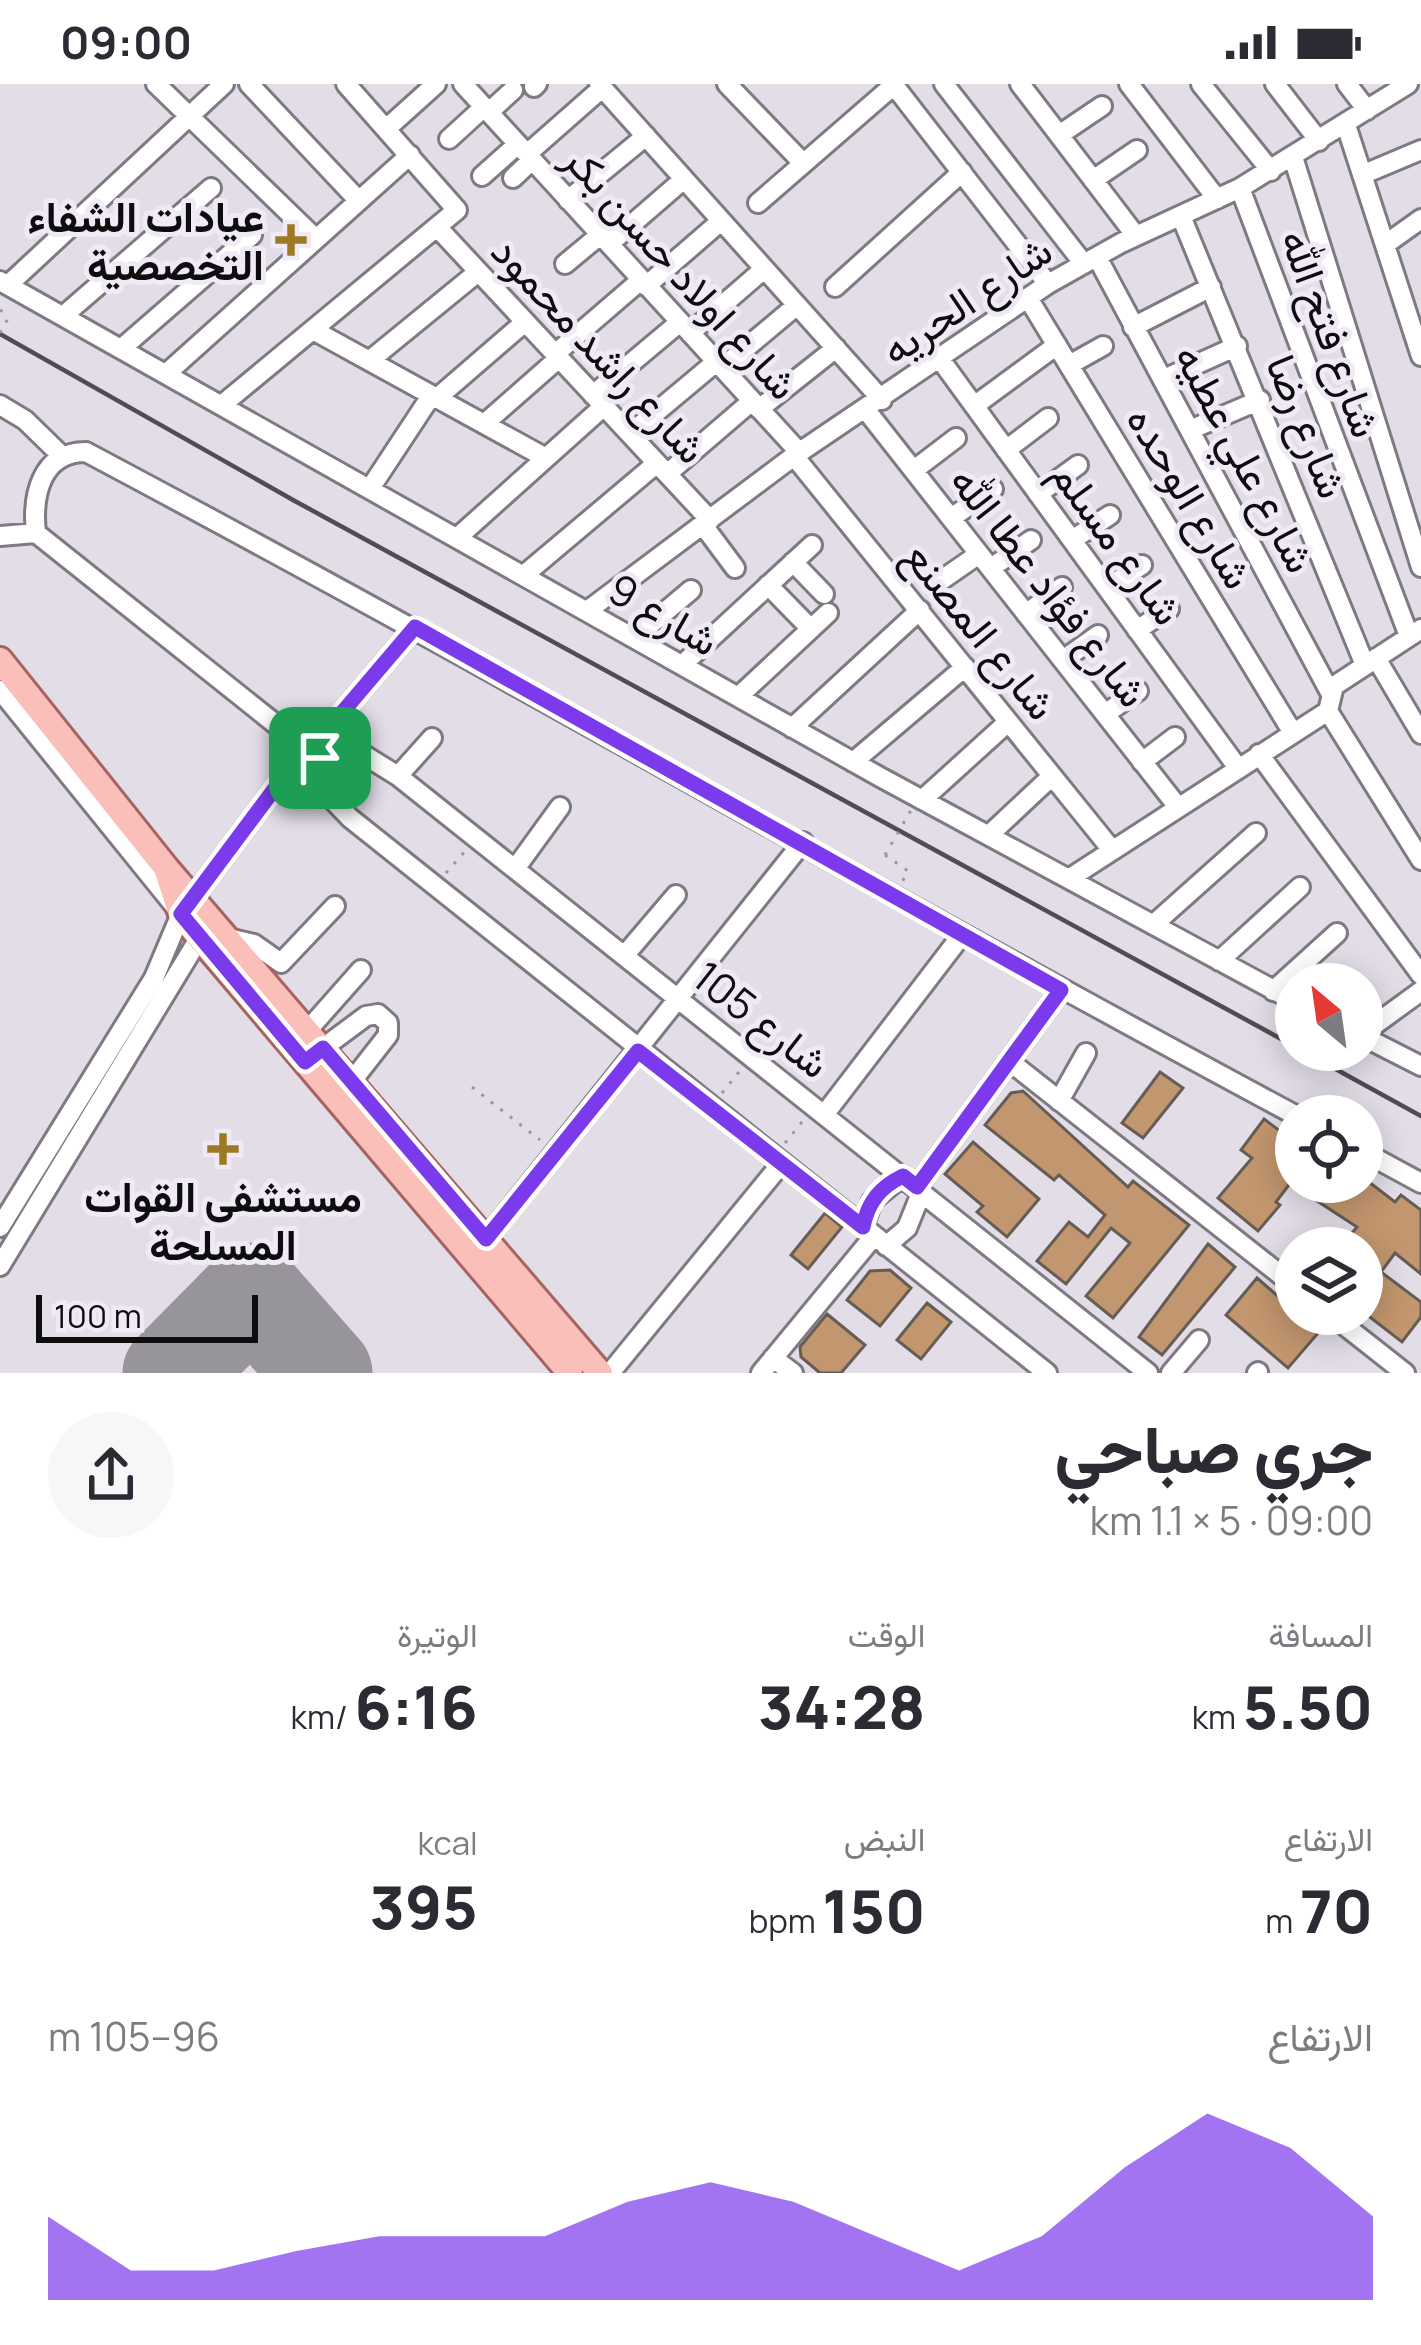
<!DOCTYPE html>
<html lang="ar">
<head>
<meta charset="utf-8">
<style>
	body { margin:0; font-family:Manrope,Vazirmatn,sans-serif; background:#f7f7f7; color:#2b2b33; direction:rtl; height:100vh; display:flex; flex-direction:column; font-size:45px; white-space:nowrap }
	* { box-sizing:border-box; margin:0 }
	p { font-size:39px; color:#7c7c81 }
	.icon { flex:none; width:66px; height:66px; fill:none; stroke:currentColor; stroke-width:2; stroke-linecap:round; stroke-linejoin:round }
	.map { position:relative; height:1289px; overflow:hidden; direction:ltr }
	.panel { display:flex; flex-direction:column; background:#fff; flex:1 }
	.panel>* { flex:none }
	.needle { width:78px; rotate:331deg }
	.buttons { position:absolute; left:1275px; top:879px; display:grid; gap:24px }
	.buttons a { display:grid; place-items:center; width:108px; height:108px; border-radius:50%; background:#fff; box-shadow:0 6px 30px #0003; font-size:60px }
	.scale { position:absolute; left:36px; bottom:30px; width:222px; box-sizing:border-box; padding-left:12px; border:6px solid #0d0c0f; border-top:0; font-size:33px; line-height:42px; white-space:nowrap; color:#0d0c0f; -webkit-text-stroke:9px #efeaf5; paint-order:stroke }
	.pin { position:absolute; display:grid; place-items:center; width:102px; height:102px; color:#fff; margin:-51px; border-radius:24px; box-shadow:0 6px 18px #0006 }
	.round { display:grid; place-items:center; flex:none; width:126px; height:126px; border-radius:63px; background:#f7f7f7 }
	.summary { display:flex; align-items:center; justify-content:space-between; height:204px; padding:0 48px }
	h1 { font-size:66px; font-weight:800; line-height:90px }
	.stats { display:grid; grid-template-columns:repeat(3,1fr); gap:18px; height:204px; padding:12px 48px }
	.stats div { display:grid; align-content:center }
	.stats b { font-size:60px; font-weight:800 }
	.stats small { font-size:33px; font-weight:400 }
	.stats p { font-size:33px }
	.chart { height:336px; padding:24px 48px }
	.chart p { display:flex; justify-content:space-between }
	.chart svg { width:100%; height:216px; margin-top:12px; fill:#7c3aed; opacity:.7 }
	.status { display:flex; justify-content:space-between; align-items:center; height:84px; padding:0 60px; background:#fff; direction:ltr }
	.status svg { height:33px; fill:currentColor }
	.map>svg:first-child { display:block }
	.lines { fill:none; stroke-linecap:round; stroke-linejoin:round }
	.runway { stroke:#98949c; stroke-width:99 }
	.building { fill:#c2966e; stroke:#655d55; stroke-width:3 }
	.minor-casing { stroke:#7e7983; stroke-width:24 }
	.major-casing { stroke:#a66460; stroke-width:30 }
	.path { stroke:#9a969e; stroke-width:3; stroke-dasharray:3 9; stroke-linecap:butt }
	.minor { stroke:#fff; stroke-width:18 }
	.major { stroke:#fbbfba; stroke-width:24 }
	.rail { stroke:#4f4c52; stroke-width:4.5 }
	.path-bridge { stroke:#9a969e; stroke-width:3; stroke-dasharray:3 9; stroke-linecap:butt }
	.route-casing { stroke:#fff; stroke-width:24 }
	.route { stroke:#7c3aed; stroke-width:15 }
	.poi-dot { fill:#9d7925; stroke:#efeaf5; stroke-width:4.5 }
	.labels { text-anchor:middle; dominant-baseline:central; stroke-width:10; stroke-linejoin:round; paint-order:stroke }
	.poi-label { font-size:42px; font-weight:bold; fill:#0d0c0f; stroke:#efeaf5; text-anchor:end }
	.street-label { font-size:42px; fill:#0d0c0f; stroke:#efeaf5 }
</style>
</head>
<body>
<div class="status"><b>09:00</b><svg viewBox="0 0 49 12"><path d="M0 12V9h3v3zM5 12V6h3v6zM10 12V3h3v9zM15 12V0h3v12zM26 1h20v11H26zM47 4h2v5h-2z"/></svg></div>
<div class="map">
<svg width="1421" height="1289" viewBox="0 0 1421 1289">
	<rect width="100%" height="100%" fill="#e2dde7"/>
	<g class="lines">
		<path class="runway" d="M172,1289L252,1208L323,1289"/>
	</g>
	<path class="building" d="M1160,988L1183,1004L1143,1054L1122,1039Z
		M1023,1007L1128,1103L1133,1097L1189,1141L1113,1234L1086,1212L1130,1159L1111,1144L1066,1200L1037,1177L1069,1138L1088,1153L1105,1131L1059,1091L1054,1096L985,1041L1011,1009Z
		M1264,1035L1296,1059V1102L1291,1098L1276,1118L1280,1121L1258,1147L1218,1114L1252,1074L1241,1066Z
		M973,1058L1039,1115L1007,1153L977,1128L983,1122L945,1090Z
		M1313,1098H1369L1395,1118L1401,1111L1421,1126V1190L1395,1169L1381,1188L1421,1218V1233L1402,1258L1362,1227V1164H1339L1357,1143L1305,1109Z
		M825,1129L842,1143L808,1185L791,1171Z
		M1208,1160L1235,1183L1162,1271L1139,1253Z
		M890,1186L911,1204L880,1242L847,1216L870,1187Z
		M1257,1194L1319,1248L1288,1284L1226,1231Z
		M927,1219L951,1238L921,1275L897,1256Z
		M827,1230L865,1261L841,1289H820L801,1273L800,1263Z"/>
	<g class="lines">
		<g class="minor-casing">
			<path id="minor" d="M156,0L316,155
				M249,0L359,117
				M463,0L799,368
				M599,0L882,316
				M727,0L803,79
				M893,0L1048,200
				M944,0L1084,180
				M1020,0L1136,152
				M1129,0L1217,115
				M1201,0L1271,87
				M1275,0L1319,57
				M1347,0L1367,26
				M534,3L537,0
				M489,28L513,6
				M1346,41L1421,272
				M386,45L436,0
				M1059,51L1102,22
				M449,55L484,23
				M527,70L602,4
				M1293,73L1421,483
				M1364,90L1421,66
				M482,92L518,60
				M513,94L532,76
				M1093,96L1137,66
				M1240,104L1409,552
				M568,116L646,52
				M758,119L894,1
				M1181,132L1365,581
				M437,143L710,436
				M609,160L684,95
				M1386,160L1421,135
				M1097,173L1331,610
				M565,180L600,151
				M0,197L880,693L1296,918
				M8,201L224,0
				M646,202L721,137
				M835,203L962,88
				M1028,214L1293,649
				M63,232L211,104
				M1133,243L1211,203
				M313,246L546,374
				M690,249L764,185
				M122,264L252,151
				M555,270L641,196
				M940,275L1238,684
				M369,277L478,188
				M1069,281L1103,262
				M722,284L797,221
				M167,289L410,71
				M1164,295L1237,262
				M593,311L680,238
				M437,314L525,238
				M223,320L457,126L346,0
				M0,321L25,336L63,373
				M974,322L1057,261
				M759,325L836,264
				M866,326L1178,723
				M484,340L559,274
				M1192,345L1260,316
				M630,350L716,278
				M1006,366L1048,334
				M794,372L1112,766
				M914,386L956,354
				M667,390L752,317
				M371,403L431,312
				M1038,410L1078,381
				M951,434L993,405
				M703,441L735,484
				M36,449C32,413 40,368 86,368C493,584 891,815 1297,1032
				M0,452L36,449L298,658
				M458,453L604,322
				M1072,456L1110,431
				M793,478L824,510
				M991,484L1031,456
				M524,491L657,379
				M943,495L979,470
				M768,501L811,545
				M1107,504L1142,481
				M587,527L794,372L1048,200L1121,159L1240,104L1408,0
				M1026,530L1062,503
				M1137,546L1169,525
				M634,554L691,506
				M1376,574L1421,650
				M1063,576L1098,551
				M682,581L812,461
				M0,606L178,826
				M738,613L828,529
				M1328,627L1421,776
				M1105,630L1138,607
				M792,644L920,526
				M317,658L415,543
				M319,661L356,666L398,692L1148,1289
				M1259,670L1421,891
				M853,678L965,583
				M1142,678L1175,653
				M311,682L329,712L350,734L1047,1289
				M398,692L432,654
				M922,716L1008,638
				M989,751L1052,692
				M515,785L560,723
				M1070,794L1328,627L1334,602L1421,545
				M1154,840L1256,749
				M228,854L254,860L281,879L335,822
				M624,872L676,811
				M1219,877L1300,803
				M1273,907L1337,849
				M307,947L361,886
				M1362,950L1421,907
				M1362,952L1421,982
				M323,964L366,932L378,930L388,939V951L352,997
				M1009,977L1296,1203
				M1059,1017L1086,969
				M824,1031L961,852
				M1362,1067L1421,1099
				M917,1103L1061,906
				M0,1143L154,894L181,830L296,676
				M863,1143L872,1117L903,1092
				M486,1155L803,758
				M886,1162L907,1144L922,1107
				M0,1182L203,848
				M1330,1230L1405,1289
				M773,1274L793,1289
				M610,1289L781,1080
				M761,1289L874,1152
				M1171,1289L1199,1256
				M1257,1289L1258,1288"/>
		</g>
		<g class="major-casing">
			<path id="major" d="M0,576L167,785L600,1289
				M167,787L181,830L200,854L570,1289"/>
		</g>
		<path class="path" d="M0,226L10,231
			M885,771L908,787L901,800
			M446,789L467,765
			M472,1003L540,1056
			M722,1009L739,988
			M785,1059L802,1038"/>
		<use href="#minor" class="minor"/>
		<use href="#major" class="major"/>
		<path class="rail" d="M0,250L293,416L1296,963
			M1301,966L1421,1032"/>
		<path class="path-bridge" d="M0,249L10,231
			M885,771L914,721"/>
	</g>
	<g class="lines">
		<g class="route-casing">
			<path id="route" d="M415,543L1061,906L917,1103L903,1092C880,1103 868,1118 863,1143L638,967L486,1155L323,964L305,978L181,830L296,676L307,682L318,677L321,669L317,658Z"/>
		</g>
		<use href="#route" class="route"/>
	</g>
	<g class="poi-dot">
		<path d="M285 138h12v12h12v12h-12v12h-12v-12h-12v-12h12z"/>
		<path d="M217 1047h12v12h12v12h-12v12h-12v-12h-12v-12h12z"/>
	</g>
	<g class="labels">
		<g class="poi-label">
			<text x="264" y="132">عيادات الشفاء<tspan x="264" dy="48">التخصصية</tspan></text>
			<text x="223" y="1112" text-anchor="middle">مستشفى القوات<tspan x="223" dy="48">المسلحة</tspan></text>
		</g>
		<g class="street-label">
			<text transform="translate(682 187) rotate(48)">شارع اولاد حسن بكر</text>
			<text transform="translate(966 215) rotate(-34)">شارع الحريه</text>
			<text transform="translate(1332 249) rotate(70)">شارع فتح الله</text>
			<text transform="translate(600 265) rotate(47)">شارع راشد محمود</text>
			<text transform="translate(1308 342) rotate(68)">شارع رضا</text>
			<text transform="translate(1246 374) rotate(62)">شارع علي عطيه</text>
			<text transform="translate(1191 413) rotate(59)">شارع الوحده</text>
			<text transform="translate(1118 458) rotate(54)">شارع مسلم</text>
			<text transform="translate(1050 502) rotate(52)">شارع فؤاد عطا الله</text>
			<text transform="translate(664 530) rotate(30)">شارع 9</text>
			<text transform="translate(981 546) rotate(51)">شارع المصنع</text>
			<text transform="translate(762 935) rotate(38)">شارع 105</text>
		</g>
	</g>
</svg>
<div class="buttons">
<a><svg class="needle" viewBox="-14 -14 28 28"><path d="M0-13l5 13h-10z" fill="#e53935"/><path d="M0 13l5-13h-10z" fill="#7c7c81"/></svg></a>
<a><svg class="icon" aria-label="locate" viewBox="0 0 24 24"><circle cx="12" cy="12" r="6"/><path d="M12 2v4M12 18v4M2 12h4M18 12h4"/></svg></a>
<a><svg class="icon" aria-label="layers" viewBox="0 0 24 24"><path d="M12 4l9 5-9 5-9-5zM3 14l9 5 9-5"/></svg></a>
</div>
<div class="scale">100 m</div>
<div class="pin" style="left:320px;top:674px;background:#1e9e55"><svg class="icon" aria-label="arrive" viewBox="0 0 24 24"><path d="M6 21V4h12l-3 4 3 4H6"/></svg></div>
</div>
<section class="panel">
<div class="summary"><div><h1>جري صباحي</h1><p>09:00 · 5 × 1.1 km</p></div><a class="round"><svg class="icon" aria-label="share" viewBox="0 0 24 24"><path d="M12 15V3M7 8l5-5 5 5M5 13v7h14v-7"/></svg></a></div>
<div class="stats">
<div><p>المسافة</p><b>5.50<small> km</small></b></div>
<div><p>الوقت</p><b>34:28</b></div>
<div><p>الوتيرة</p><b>6:16<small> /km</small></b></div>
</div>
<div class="stats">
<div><p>الارتفاع</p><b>70<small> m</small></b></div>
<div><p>النبض</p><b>150<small> bpm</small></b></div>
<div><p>kcal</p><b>395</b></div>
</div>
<div class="chart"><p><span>الارتفاع</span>96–105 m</p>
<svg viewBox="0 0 160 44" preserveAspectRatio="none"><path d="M0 44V27L10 38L20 38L30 34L40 31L50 31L60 31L70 24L80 20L90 24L100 31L110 38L120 31L130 17L140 6L150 13L160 27V44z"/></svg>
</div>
</section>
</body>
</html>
